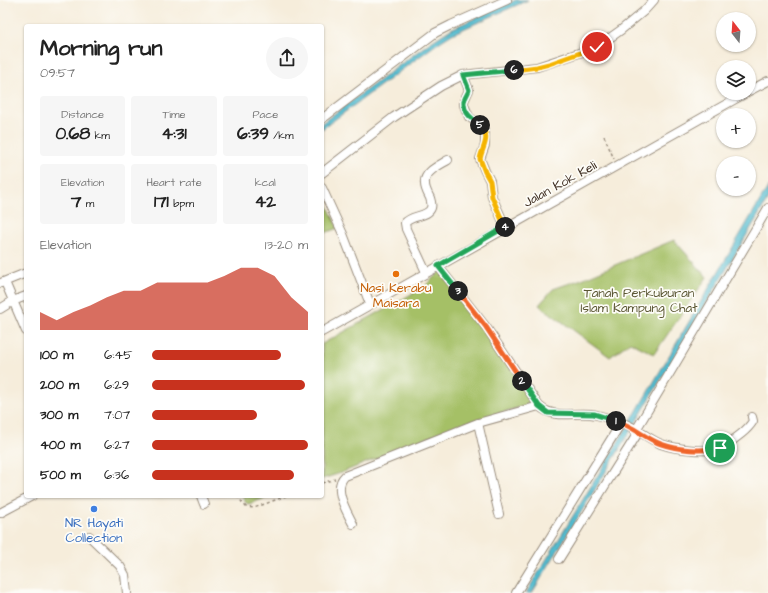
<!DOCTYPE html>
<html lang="en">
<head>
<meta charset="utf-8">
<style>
	body { margin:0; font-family:"Architects Daughter",sans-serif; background:#f6f6f6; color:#222; height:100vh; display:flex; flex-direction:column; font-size:15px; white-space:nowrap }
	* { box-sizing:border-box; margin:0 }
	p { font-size:13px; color:#767676 }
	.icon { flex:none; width:22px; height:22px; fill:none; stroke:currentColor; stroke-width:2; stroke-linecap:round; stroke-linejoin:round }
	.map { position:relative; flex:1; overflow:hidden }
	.panel { position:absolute; left:24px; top:24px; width:300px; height:474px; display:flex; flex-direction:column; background:#fff; border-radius:4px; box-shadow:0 1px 3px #0004 }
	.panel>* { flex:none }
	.needle { width:26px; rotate:343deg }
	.fabs { position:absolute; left:716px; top:12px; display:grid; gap:8px }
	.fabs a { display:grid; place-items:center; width:40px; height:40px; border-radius:50%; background:#fff; box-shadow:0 1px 3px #0004; font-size:20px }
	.pin { position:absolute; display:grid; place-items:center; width:34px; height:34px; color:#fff; margin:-17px; border:2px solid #fff; border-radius:50%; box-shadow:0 1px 4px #0007 }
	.km { position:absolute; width:20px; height:20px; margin:-10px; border-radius:50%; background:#222; color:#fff; font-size:11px; line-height:20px; text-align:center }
	.round { display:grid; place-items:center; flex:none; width:42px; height:42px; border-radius:21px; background:#f6f6f6 }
	.headline { display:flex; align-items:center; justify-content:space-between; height:68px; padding:0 16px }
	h1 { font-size:22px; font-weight:700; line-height:30px }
	.metrics { display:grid; grid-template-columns:repeat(3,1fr); gap:6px; height:68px; padding:4px 16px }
	.metrics div { display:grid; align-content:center; border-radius:4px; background:#f6f6f6; text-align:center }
	.metrics b { font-size:17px; font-weight:700 }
	.metrics small { font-size:11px; font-weight:400 }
	.metrics p { font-size:11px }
	.chart { height:112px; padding:8px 16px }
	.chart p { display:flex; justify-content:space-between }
	.chart svg { width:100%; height:72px; margin-top:4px; fill:#c8321e; opacity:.7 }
	ul { padding:0 16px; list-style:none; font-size:13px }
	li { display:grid; grid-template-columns:64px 48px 1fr; align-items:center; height:30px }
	li i { height:10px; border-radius:5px; background:#c8321e }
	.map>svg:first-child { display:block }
	.green { fill:#a5c066; stroke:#707542 }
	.water { fill:#52bbcf; stroke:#467276 }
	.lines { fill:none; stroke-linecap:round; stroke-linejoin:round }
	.minor-casing { stroke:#988c7c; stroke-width:10 }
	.path { stroke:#988c7c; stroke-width:1.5; stroke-dasharray:3 3; stroke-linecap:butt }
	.minor { stroke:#fff; stroke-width:8 }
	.split-1-casing { stroke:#fff; stroke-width:8 }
	.split-2-casing { stroke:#fff; stroke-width:8 }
	.split-3-casing { stroke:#fff; stroke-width:8 }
	.split-4-casing { stroke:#fff; stroke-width:8 }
	.split-5-casing { stroke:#fff; stroke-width:8 }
	.split-6-casing { stroke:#fff; stroke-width:8 }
	.split-7-casing { stroke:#fff; stroke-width:8 }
	.split-1 { stroke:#f0652b; stroke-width:5 }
	.split-2 { stroke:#22a559; stroke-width:5 }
	.split-3 { stroke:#f0652b; stroke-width:5 }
	.split-4 { stroke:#22a559; stroke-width:5 }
	.split-5 { stroke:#f5b400; stroke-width:5 }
	.split-6 { stroke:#22a559; stroke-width:5 }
	.split-7 { stroke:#f5b400; stroke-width:5 }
	.food-dot { fill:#e8710a; stroke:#fdfcf7; stroke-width:1.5 }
	.shop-dot { fill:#3f7fe0; stroke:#fdfcf7; stroke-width:1.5 }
	.labels { text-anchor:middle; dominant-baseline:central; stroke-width:3.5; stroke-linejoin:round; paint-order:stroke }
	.street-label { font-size:13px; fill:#3b2a1e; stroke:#fdfcf7 }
	.food-label { font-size:13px; fill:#c56008; stroke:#fdfcf7 }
	.park-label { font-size:13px; fill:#5b5734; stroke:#fdfcf7 }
	.shop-label { font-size:13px; fill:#366cbe; stroke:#fdfcf7 }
</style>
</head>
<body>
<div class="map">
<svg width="768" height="593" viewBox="0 0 768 593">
	<rect width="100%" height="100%" fill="#fdfcf7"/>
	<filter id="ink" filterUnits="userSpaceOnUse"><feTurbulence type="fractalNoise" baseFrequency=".025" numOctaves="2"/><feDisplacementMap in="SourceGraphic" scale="8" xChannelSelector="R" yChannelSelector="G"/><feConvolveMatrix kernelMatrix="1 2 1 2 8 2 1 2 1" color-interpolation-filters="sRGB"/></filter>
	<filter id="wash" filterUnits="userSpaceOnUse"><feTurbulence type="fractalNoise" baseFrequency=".012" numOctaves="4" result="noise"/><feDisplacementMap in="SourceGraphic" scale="16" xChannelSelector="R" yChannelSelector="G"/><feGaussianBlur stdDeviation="0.9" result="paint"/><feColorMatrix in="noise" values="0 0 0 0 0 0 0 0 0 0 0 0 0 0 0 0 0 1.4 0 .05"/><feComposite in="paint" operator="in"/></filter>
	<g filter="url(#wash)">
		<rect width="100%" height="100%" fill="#f6eddb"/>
		<path class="green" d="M322,194L338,228L322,234Z
			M674,240L707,277L654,354L630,342L610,357L539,305L553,289L582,279Z
			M440,271L481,324L531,398L528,405L456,426L341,473L322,479V344L424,287Z
			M242,496H272L248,504L245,502Z"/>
		<path class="water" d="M516,0H528L452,34L438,43L322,129V123L428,44L451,29Z
			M768,187V199L639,417L532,593H526L635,414Z"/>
	</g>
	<g filter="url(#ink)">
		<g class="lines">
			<g class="minor-casing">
				<path id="minor" d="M463,75L469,90L464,101V105L469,117L482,126L485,132V145L480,159L485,171L490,181L492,197L506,228
					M749,91L768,81
					M322,119L435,33L451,25L507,0
					M322,173L394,117L441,86L463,75L537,67L597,47L621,30L644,11L654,0
					M322,188L343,234L370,304
					M438,266L486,327L539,406C556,421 577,410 597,415C609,418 622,422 632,427C641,432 651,440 661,444C675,449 707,453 721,448C728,444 735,439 741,434C746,430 750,426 753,421L752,417
					M426,272L406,229L405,223C411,215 428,217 431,208C432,205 431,201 430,198C428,194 425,189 425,184C423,172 440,165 448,160
					M5,282L26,331
					M1,283L26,273
					M0,309L13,301L26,296
					M322,332L746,93
					M478,423L499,514
					M636,430L768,208
					M201,496L204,504
					M0,513L32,496
					M353,524C347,512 332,488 345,476L478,423L539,406
					M89,536L120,566L125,575L127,593
					M559,559L636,436L633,428
					M516,593L621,423"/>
			</g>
			<path class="path" d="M604,136L614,159
				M322,483L335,479
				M237,496L246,507L254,508L286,496"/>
			<use href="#minor" class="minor"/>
		</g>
	</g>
	<g class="lines" filter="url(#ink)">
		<g class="split-1-casing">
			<path id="split-1" d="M616,421C633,426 645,438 661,444C678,450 701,452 720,448"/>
		</g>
		<g class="split-2-casing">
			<path id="split-2" d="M522,381L539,406L548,413L594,414L616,421"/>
		</g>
		<g class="split-3-casing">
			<path id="split-3" d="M458,291L486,327L522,381"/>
		</g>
		<g class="split-4-casing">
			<path id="split-4" d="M458,291L438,266L505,227"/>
		</g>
		<g class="split-5-casing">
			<path id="split-5" d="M480,125C492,138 482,147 480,159L485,172L490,181L492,197L505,227"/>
		</g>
		<g class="split-6-casing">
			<path id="split-6" d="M480,125C473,119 463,113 464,102C464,98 468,94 469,90L463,75L514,70"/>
		</g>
		<g class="split-7-casing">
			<path id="split-7" d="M514,70L537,67L549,64L597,47"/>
		</g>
		<use href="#split-1" class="split-1"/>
		<use href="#split-2" class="split-2"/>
		<use href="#split-3" class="split-3"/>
		<use href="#split-4" class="split-4"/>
		<use href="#split-5" class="split-5"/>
		<use href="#split-6" class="split-6"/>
		<use href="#split-7" class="split-7"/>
	</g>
	<circle class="food-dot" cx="396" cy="274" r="4"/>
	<circle class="shop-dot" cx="94" cy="509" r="4"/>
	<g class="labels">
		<g class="street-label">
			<text transform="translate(560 184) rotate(-29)">Jalan Kok Keli</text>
		</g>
		<g class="food-label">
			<text x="396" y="288">Nasi Kerabu<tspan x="396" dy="15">Maisara</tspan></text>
		</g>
		<g class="park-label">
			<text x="639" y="293">Tanah Perkuburan<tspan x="639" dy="15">Islam Kampung Chat</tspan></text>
		</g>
		<g class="shop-label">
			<text x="94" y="523">NR Hayati<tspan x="94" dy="15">Collection</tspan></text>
		</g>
	</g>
</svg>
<div class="fabs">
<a><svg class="needle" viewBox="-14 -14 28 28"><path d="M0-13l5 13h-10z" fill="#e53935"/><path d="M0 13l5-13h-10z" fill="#767676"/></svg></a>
<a><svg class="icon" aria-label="layers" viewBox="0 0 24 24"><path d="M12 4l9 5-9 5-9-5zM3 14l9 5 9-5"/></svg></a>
<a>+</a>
<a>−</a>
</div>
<div class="pin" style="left:720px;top:448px;background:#1e9e55"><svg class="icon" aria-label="arrive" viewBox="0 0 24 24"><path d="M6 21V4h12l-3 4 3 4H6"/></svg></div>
<div class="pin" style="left:597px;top:47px;background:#d93025"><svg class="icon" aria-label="check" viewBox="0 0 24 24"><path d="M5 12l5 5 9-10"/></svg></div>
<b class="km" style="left:616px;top:421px">1</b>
<b class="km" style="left:522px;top:381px">2</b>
<b class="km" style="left:458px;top:291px">3</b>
<b class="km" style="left:505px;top:227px">4</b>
<b class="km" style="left:480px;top:125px">5</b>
<b class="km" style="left:514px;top:70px">6</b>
<section class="panel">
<div class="headline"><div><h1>Morning run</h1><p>09:57</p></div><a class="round"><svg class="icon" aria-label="share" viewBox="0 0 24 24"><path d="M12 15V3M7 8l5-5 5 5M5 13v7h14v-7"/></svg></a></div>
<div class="metrics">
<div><p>Distance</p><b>0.68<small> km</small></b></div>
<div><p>Time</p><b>4:31</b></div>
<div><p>Pace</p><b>6:39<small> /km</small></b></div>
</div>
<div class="metrics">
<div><p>Elevation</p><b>7<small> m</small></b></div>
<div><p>Heart rate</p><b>171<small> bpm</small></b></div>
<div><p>kcal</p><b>42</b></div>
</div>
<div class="chart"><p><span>Elevation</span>13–20 m</p>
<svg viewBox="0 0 160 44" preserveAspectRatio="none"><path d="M0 44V33L10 38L20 33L30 29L40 24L50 20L60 20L70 15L80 15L90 15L100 15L110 11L120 6L130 6L140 11L150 24L160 33V44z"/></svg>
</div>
<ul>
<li><b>100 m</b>6:45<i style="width:83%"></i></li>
<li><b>200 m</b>6:29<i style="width:98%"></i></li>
<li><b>300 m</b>7:07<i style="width:67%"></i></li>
<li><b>400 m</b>6:27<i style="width:100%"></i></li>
<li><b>500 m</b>6:36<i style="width:91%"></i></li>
</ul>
</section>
</div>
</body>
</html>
